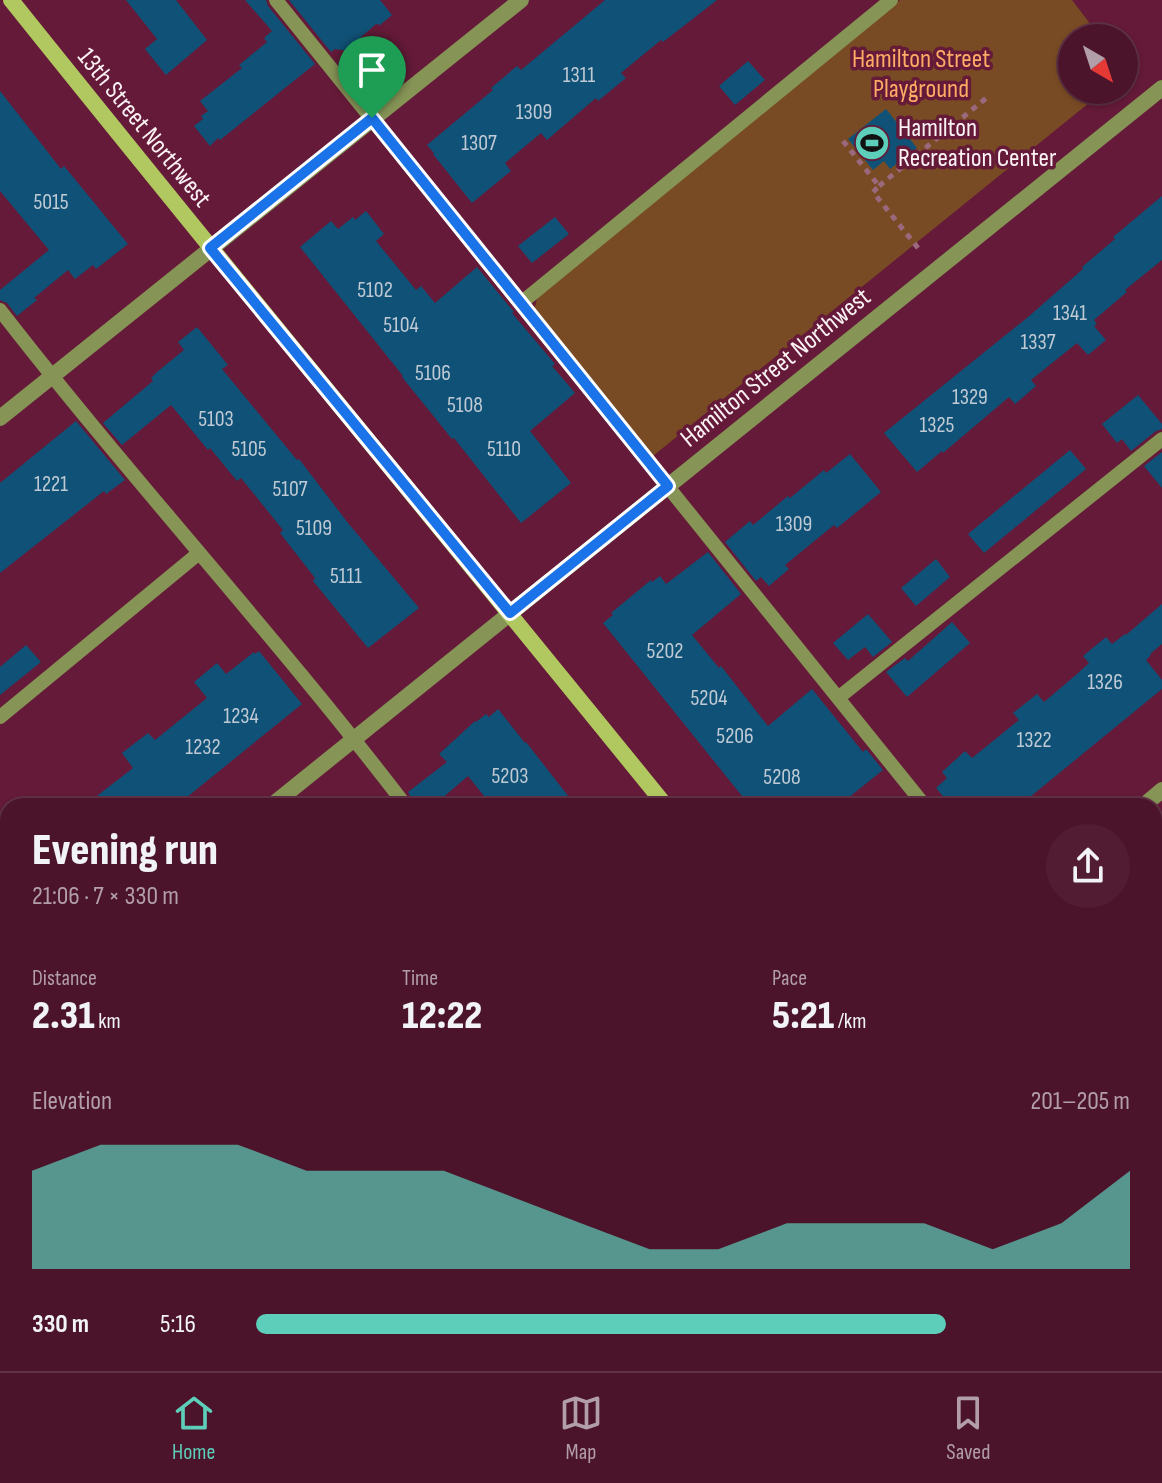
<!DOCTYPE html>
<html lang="en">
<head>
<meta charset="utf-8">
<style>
	body { margin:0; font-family:"Sofia Sans Condensed",sans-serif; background:#521d32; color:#f1f3f6; height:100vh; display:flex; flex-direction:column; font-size:30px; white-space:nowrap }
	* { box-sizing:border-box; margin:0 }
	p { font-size:26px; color:#b29ea8 }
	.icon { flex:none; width:44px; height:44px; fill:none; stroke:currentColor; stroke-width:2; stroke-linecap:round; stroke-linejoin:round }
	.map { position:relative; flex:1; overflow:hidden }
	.panel { position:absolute; left:0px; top:798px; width:1162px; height:574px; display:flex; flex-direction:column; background:#4b142a; border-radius:24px 24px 0 0; box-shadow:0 2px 6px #0004,0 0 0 2px #623347 }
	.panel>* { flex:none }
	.needle { width:52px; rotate:141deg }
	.controls { position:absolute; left:1058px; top:24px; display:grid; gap:16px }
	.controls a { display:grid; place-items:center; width:80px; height:80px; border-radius:50%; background:#4b142a; box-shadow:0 2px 6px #0004,0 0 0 2px #623347; font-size:40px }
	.pin { position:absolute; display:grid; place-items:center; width:68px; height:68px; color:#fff; margin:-82px -34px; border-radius:50% 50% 50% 0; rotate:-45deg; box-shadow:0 0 8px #0007 }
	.pin .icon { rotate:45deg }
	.round { display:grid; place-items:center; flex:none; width:84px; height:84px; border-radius:42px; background:#521d32 }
	.head { display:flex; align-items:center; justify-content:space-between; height:136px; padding:0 32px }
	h1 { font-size:44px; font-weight:800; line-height:60px }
	.figures { display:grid; grid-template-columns:repeat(3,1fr); gap:12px; height:136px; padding:8px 32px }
	.figures div { display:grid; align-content:center }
	.figures b { font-size:40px; font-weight:800 }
	.figures small { font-size:22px; font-weight:400 }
	.figures p { font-size:22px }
	.chart { height:224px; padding:16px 32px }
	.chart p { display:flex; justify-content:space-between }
	.chart svg { width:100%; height:144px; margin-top:8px; fill:#5dceb9; opacity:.7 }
	ul { padding:0 32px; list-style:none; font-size:26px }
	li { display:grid; grid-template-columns:128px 96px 1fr; align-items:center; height:60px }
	li i { height:20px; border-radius:10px; background:#5dceb9 }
	.menu { display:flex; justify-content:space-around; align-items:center; height:112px; border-top:2px solid #623347; background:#4b142a; font-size:22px; color:#b29ea8 }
	.menu a { display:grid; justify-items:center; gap:4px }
	.menu .on { color:#5dceb9 }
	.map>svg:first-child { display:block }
	.built { fill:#742244 }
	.green { fill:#794b24 }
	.building { fill:#105277 }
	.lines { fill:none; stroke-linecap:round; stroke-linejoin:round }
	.path { stroke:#9b697d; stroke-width:5; stroke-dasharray:6 6; stroke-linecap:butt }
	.lane { stroke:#869456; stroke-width:14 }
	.street { stroke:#869456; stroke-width:16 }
	.secondary { stroke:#b1c760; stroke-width:16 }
	.highway { stroke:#fefefe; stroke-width:24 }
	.route-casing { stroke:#fff; stroke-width:16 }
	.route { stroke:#1a73e8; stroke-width:10 }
	.labels { text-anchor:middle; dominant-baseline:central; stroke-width:7; stroke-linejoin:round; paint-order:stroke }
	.number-label { font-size:22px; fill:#c0cad5 }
	.park-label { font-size:26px; fill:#feab65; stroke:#641a38 }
	.street-label { font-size:26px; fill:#fbf2f4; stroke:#641a38 }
	.poi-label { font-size:26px; fill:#fbf2f4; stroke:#641a38; text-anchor:start }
</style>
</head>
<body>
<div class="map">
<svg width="1162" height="1371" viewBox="0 0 1162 1371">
	<rect width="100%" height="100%" fill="#641a38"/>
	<path class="built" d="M0,1255L8,1263V1364H108L115,1371H0Z"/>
	<path class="green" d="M900,0H1072L1101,38H1072V90H1105L653,456L533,314L538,295Z"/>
	<path class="building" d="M126,0H176L207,40L166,75L145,49L157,39Z
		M245,0H266L268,6L315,64L220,140L218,138L210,146L194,126L203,119L201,116L208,111L200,101L242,68L239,65L267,42L264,38L272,31Z
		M289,0H380L392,15L380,25L376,24L360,38L359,41L348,51L335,49L331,52Z
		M605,0H717L663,42L661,40L621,73L626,78L598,101L596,98L547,140L541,133L505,163L511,171L472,203L433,154L434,153L427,145L493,90L491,88L517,66L521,70Z
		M748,61L765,80L735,105L719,86Z
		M0,91L61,169L64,166L128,244L96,269L93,265L75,279L68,270L34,298L37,300L17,316L7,303L0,300V290L49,250L0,191Z
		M886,109L917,148L890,169L884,161L873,170L848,139Z
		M1162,196V260L1125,290L1127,292L1094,320L1097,324L1094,326L1106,340L1088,355L1077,343L1031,380L1036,386L1015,404L1009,397L963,436L943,453L942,451L917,472L884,433L1028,317L1083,269L1082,267L1115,239L1113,237Z
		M366,211L384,234L376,241L416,290L421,286L435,303L477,267L514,312L512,313L555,364L552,366L575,393L530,431L571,483L521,523L454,438L452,439L402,377L403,376L300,247L331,221L338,229L353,217L355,220Z
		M555,217L569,234L532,263L518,246Z
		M197,327L228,365L222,369L297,460L299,459L348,523L419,608L368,648L313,581L315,578L280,533L283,530L241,478L237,481L210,448L208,450L171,405L122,445L103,423L153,381L151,378L157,372L184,350L178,342Z
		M1138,395L1162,424V429L1156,431L1131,451L1122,439L1117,443L1102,424Z
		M76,421L125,480L106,494L104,491L0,573V483Z
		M1070,450L1086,469L984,553L968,534Z
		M1162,452V488L1144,466Z
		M850,454L881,492L837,528L834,525L785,565L789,569L769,586L761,577L756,581L725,542L750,521L753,525L788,496L790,498L824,470L826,473Z
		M708,552L741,594L692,635L719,668L721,666L768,726L812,689L863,752L866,749L883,770L838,806H750L603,623L613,615L611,613L651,580L652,582L660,576L666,584Z
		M936,559L950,577L916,606L901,588Z
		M1162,604V644L1150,654L1151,655L1146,660L1162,680V689L1019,806H951L936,788L947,778L942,772L965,751L972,758L1019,720L1013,713L1037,694L1044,702L1077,674L1089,663L1083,656L1106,637L1112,644L1125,634L1126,635Z
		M868,614L892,642L873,657L865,647L848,660L833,643Z
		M952,622L970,643L907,697L886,672L905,658L908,661Z
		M26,645L41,662L0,695V667Z
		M259,651L302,704L176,806H84L133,768L122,753L148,733L155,740L207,698L194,682L217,663L226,674L254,652L255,654Z
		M498,709L525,743L526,742L576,806H492L468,776L433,806H416L408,792L447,762L439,754L475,721L476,722L486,714L489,717Z"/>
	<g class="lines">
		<path class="path" d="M843,141L879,186L873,192L918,248
			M879,186L990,95"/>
		<path class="lane" d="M276,0L925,806
			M521,303L891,0
			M0,310C131,479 276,636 406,806
			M838,698L1162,439
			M0,717L199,553
			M1154,1090L1162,1100
			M854,1364L860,1371
			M827,1371L835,1364"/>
		<path class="street" d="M0,418L521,0
			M271,806L1162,88
			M1143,806L1162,790
			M0,1024L8,1017
			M443,1371L452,1364"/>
		<path class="secondary" d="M11,0C227,270 448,537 666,806
			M1114,1364L1120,1371"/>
		<path class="highway" d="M0,1182L8,1190
			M184,1364L191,1371"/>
	</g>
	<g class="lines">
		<g class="route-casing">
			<path id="route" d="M372,118L668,486L510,613L210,248Z"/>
		</g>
		<use href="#route" class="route"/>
	</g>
	<defs>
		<g id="stadium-disc" transform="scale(1.8)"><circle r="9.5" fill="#5dceb9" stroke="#641a38"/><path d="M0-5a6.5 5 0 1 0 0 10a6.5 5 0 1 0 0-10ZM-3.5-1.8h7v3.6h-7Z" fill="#111"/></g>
	</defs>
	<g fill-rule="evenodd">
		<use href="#stadium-disc" x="872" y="143"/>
	</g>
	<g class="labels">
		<g class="number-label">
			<text x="579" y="75">1311</text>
			<text x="534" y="112">1309</text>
			<text x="479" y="143">1307</text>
			<text x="51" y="202">5015</text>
			<text x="375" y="290">5102</text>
			<text x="1070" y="313">1341</text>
			<text x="401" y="325">5104</text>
			<text x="1038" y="342">1337</text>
			<text x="433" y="373">5106</text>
			<text x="970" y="397">1329</text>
			<text x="465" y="405">5108</text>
			<text x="216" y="419">5103</text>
			<text x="937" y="425">1325</text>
			<text x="249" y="449">5105</text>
			<text x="504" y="449">5110</text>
			<text x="51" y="484">1221</text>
			<text x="290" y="489">5107</text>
			<text x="794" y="524">1309</text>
			<text x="314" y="528">5109</text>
			<text x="346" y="576">5111</text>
			<text x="665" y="651">5202</text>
			<text x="1105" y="682">1326</text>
			<text x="709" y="698">5204</text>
			<text x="241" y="716">1234</text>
			<text x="735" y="736">5206</text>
			<text x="1034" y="740">1322</text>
			<text x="203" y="747">1232</text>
			<text x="510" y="776">5203</text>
			<text x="782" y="777">5208</text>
		</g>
		<g class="park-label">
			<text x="921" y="59">Hamilton Street<tspan x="921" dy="30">Playground</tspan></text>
		</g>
		<g class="street-label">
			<text transform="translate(144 128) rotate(51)">13th Street Northwest</text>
			<text transform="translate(776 368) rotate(-39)">Hamilton Street Northwest</text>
		</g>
		<g class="poi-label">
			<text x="898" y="128">Hamilton<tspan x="898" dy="30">Recreation Center</tspan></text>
		</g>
	</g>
</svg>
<div class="controls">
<a><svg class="needle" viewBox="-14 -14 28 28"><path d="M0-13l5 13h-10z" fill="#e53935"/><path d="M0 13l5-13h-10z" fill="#b29ea8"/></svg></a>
</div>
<div class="pin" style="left:372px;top:118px;background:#1e9e55"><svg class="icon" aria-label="arrive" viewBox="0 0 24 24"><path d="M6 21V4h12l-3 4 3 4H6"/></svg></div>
<section class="panel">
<div class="head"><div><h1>Evening run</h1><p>21:06 · 7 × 330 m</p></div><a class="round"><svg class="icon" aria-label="share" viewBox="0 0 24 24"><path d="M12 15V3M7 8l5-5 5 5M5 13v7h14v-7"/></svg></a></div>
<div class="figures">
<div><p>Distance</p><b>2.31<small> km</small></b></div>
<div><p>Time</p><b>12:22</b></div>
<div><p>Pace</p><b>5:21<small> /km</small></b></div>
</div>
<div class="chart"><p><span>Elevation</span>201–205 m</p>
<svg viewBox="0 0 160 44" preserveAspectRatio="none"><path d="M0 44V14L10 6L20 6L30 6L40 14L50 14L60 14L70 22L80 30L90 38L100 38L110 30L120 30L130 30L140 38L150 30L160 14V44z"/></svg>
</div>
<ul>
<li><b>330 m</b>5:16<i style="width:79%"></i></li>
</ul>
</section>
</div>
<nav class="menu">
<a class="on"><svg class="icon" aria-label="home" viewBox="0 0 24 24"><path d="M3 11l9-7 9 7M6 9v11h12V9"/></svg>Home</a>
<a><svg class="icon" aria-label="map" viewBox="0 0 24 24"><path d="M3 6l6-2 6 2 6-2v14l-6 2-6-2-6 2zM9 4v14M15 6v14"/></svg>Map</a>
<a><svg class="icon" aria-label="saved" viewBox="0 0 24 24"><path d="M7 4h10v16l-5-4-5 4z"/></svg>Saved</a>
</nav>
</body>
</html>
